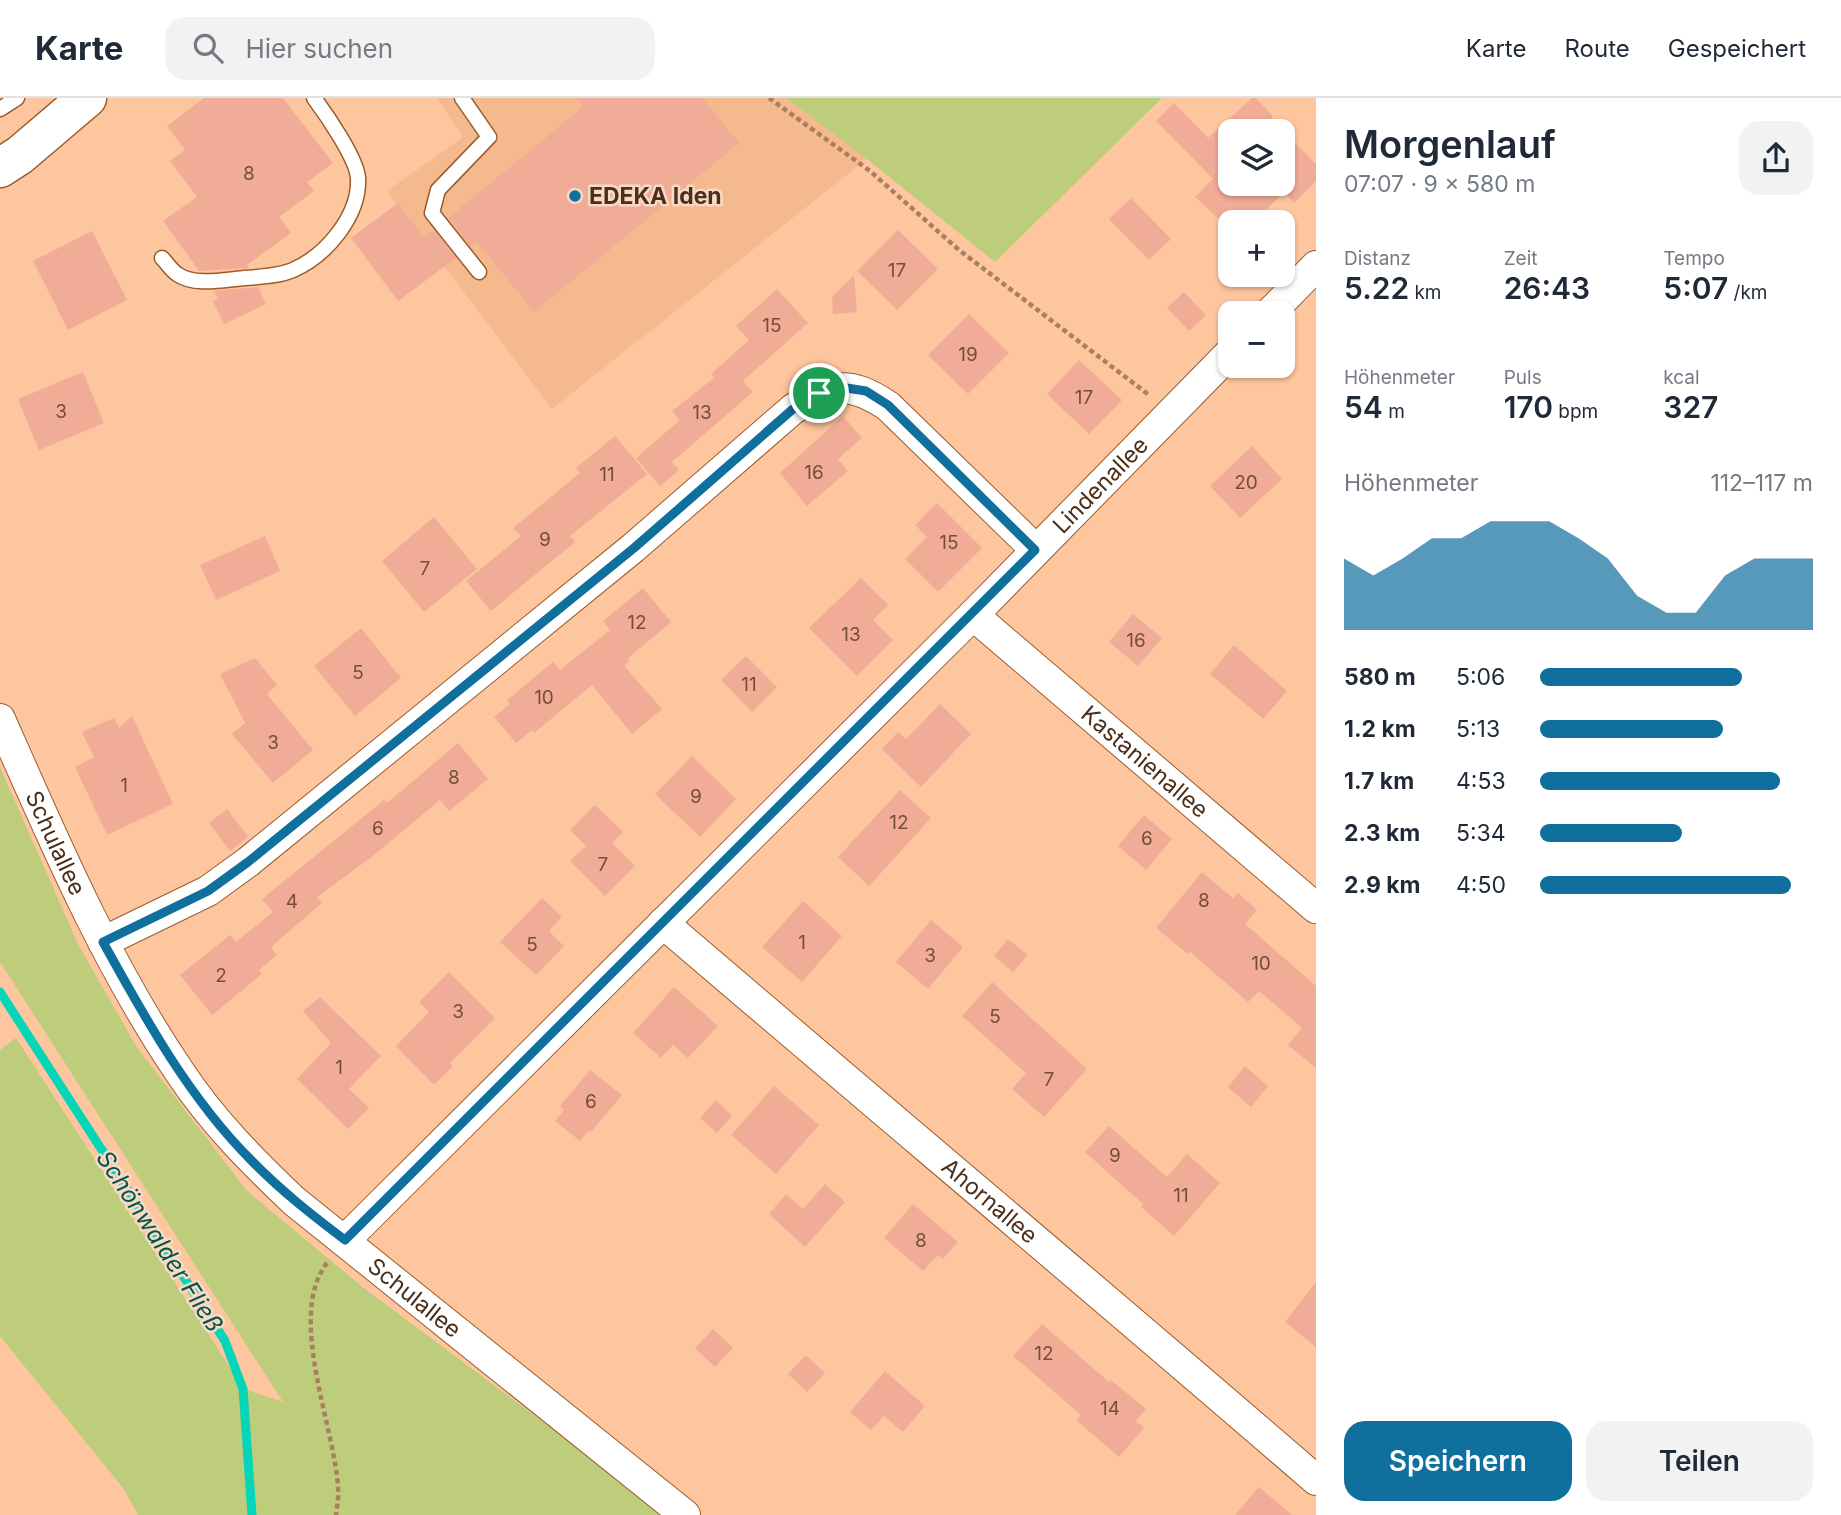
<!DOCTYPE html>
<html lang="de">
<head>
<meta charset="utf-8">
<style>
	body { margin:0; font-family:Inter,sans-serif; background:#f2f2f3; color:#1f2937; height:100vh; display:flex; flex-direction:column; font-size:26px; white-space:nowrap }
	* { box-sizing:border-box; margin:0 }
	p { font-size:23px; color:#747a83 }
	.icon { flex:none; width:38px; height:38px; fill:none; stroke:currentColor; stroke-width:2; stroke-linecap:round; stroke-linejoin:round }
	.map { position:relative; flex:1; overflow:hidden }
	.details { display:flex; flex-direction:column; background:#fff; width:525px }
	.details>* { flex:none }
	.buttons { position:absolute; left:1218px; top:21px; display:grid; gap:14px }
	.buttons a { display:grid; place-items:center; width:77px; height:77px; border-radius:14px; background:#fff; box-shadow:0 2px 5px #0004; font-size:35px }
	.pin { position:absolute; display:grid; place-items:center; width:60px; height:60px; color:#fff; margin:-30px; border:4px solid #fff; border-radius:50%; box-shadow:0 2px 7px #0007 }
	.round { display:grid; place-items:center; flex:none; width:74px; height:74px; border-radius:21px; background:#f2f2f3 }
	.head { display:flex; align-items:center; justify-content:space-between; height:119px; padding:0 28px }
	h1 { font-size:38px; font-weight:600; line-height:52px }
	.metrics { display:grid; grid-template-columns:repeat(3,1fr); gap:10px; height:119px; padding:7px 28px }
	.metrics div { display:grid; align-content:center }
	.metrics b { font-size:30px; font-weight:600 }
	.metrics small { font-size:19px; font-weight:400 }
	.metrics p { font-size:19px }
	.chart { height:196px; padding:14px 28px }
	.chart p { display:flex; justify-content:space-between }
	.chart svg { width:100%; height:126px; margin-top:7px; fill:#0f6f9d; opacity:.7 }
	.cta { display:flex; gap:14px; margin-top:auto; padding:14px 28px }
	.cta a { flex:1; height:80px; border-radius:21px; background:#0f6f9d; color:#fff; font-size:28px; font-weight:600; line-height:80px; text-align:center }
	.cta a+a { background:#f2f2f3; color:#1f2937 }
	ul { padding:0 28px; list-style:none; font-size:23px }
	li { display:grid; grid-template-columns:112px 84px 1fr; align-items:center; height:52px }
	li i { height:18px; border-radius:9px; background:#0f6f9d }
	header { display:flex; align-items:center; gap:42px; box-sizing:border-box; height:98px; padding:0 35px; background:#fff; border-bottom:2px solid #e0e1e3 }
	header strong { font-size:33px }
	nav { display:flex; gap:38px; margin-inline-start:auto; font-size:24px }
	.search { width:490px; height:63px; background:#f2f2f3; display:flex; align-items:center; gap:18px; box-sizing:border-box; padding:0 24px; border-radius:21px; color:#747a83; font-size:26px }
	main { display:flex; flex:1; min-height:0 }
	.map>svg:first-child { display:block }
	.built { fill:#f5b98e }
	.green { fill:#becd7b }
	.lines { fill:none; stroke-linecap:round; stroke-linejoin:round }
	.stream { stroke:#05d6b8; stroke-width:9 }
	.building { fill:#f1ac97; fill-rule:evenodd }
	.lane-casing { stroke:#9a5c2a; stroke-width:17 }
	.street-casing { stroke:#9a5c2a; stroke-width:32 }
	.secondary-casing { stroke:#9a5c2a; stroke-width:41 }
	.path { stroke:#a97f60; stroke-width:4.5; stroke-dasharray:5 3.5; stroke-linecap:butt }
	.lane { stroke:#fff; stroke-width:14 }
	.street { stroke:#fff; stroke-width:30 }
	.secondary { stroke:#fff; stroke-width:38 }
	.route-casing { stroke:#fff; stroke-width:14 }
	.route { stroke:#0f6f9d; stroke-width:9 }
	.poi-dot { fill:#0f6f9d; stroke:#f6dac6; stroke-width:2.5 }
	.labels { text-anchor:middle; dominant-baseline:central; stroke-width:5; stroke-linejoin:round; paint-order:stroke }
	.number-label { font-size:19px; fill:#744e39 }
	.poi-label { font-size:23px; font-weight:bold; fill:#4b2f1a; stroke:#f6dac6; text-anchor:start }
	.street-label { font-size:23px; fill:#4b2f1a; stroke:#f6dac6 }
	.water-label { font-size:24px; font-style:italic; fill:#085246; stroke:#f6dac6 }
</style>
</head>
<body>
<header>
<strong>Karte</strong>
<div class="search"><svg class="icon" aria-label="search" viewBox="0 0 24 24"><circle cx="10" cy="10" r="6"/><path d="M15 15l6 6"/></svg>Hier suchen</div>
<nav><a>Karte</a><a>Route</a><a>Gespeichert</a></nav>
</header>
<main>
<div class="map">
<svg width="1316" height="1417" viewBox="0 0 1316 1417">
	<rect width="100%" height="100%" fill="#fdc69e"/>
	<path class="built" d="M437,0H786L867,61L552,311L387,93L463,39Z"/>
	<path class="green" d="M786,0H1162L995,164L867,61Z
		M0,669L78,846L136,948L247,1093L365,1191L668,1417H138L123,1390L0,1238V952L16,940L244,1291L283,1304L0,864Z"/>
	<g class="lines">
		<path class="stream" d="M0,894L225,1243L243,1291L252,1417"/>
	</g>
	<path class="building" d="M204,0H283L333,65L307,84L314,93L279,119L291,135L247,167L249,170L199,173L163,123L197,99L170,63L185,52L167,28Z
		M576,0H702L739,45L534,214L477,144L471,149L448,120L583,9Z
		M1252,0H1256L1273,18L1271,21L1316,66V83L1294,105L1284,94L1254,124H1222L1195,99L1213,81L1156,23L1174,5L1208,40ZM1230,33H1283V86H1230Z
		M1131,100L1171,141L1149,162L1109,121Z
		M398,105L424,140L434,132L456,160L398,203L351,140Z
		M898,132L938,171L897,212L857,173Z
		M92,133L127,202L68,232L33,163Z
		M854,177L857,214L833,216L832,199Z
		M258,189L266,206L224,226L213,203L218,201L213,193Z
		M777,191L808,225L743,283L753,294L672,364L679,372L660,388L636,360L680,322L672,313L714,280L711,276L749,242L736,228Z
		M1184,194L1206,217L1189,233L1167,210Z
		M969,216L1009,255L968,296L928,257Z
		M1079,262L1122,302L1089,336L1047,296Z
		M83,274L104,325L39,352L18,301Z
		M843,318L862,340L838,361L848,373L807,408L780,375Z
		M615,338L647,376L570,438L575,444L491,513L466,483L521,438L513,430L580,375L576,370Z
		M1252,348L1282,381L1240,420L1210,388Z
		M937,405L982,450L938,494L905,461L927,439L915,427Z
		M434,419L477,471L424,514L382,463Z
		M265,438L280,473L216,502L200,467Z
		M861,480L888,507L873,522L893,542L857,578L809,530Z
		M643,490L671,524L628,560L630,563L624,568L662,611L632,636L592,587L534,635L532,632L516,645L494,619L510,606L507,602L553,564L560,572L610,532L603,523Z
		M1133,516L1162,540L1138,568L1109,544Z
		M361,530L401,580L355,618L314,568Z
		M1234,547L1287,593L1263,621L1210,576Z
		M746,558L777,589L752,614L721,582Z
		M255,560L277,587L267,596L313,652L273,685L232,636L245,625L220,576Z
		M940,606L971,636L921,689L882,651L898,634L906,641Z
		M132,618L173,706L107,737L75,669L94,659L82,634L114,620L119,630Z
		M458,645L488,681L449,713L440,702L373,758L317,799L322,805L271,849L277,857L259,872L262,876L212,917L180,877L230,837L236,844L273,814L262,801L384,702L387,705Z
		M692,658L736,701L700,739L655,696Z
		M900,692L931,720L869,788L838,759Z
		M595,707L623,734L612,745L635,768L605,798L570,763L586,748L570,732Z
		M227,711L248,739L230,753L209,725Z
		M1144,717L1172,741L1146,772L1118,748Z
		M1202,774L1233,800L1238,795L1257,812L1245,826L1316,888V970L1288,947L1302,930L1259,893L1248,904L1190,854L1188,856L1156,830Z
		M542,800L562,819L549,833L564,848L536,877L500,844Z
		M803,803L842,838L802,884L762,849Z
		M931,822L963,849L928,891L896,864Z
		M1008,841L1028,857L1013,874L994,858Z
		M449,874L495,920L450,965L453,968L434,987L396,948L429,914L419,904Z
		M992,884L1087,971L1044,1019L1012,991L1026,975L962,918Z
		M674,889L718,928L688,960L673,947L661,960L633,935Z
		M320,899L381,958L349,991L369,1010L348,1031L297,981L331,945L303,913Z
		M1245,968L1268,988L1251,1009L1228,989Z
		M590,972L622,997L591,1034L589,1032L580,1043L555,1023L564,1012L560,1008Z
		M774,988L819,1027L776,1076L731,1037Z
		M716,1002L732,1018L717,1035L700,1020Z
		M1109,1028L1167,1079L1187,1056L1220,1085L1174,1138L1141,1109L1143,1106L1085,1054Z
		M825,1086L845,1104L805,1149L769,1116L786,1096L803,1111Z
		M913,1106L958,1144L943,1161L938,1157L923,1173L884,1140Z
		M1316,1184V1249L1285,1224Z
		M1042,1226L1109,1284L1111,1282L1146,1311L1136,1323L1144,1330L1119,1359L1076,1322L1081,1317L1013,1258Z
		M713,1231L733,1250L715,1269L695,1250Z
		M806,1257L825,1275L807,1294L788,1276Z
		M885,1273L925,1308L903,1334L884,1318L871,1332L850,1314Z
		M1259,1389L1292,1417H1235Z"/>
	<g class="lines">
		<g class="lane-casing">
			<path id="lane" d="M462,0L489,39L438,92L432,115L479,174
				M0,11L17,0
				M162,160C167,165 171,172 177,176C192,187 218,183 235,181C253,179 277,179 293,172C327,157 360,117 358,80C357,61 326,16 314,0"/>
		</g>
		<g class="street-casing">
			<g id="street">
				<path d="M1270,215L1316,168"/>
				<path id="s1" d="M973,517L1316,810"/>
				<path id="s2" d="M0,621C54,743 106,866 181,976C213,1024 253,1064 294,1103L685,1417"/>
				<path id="s3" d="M663,825C880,1011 1100,1195 1316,1382"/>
				<path d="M103,844L208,793L248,764L633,450L793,311C832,287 847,281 888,308L1036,452"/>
				<path id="s4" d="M345,1142L973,517L1230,255"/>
			</g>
		</g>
		<g class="secondary-casing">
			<path id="secondary" d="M0,70L20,57L87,0"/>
		</g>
		<path class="path" d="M769,0L870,73L959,152L1149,297
			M327,1165C286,1218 335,1329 338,1390C339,1399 337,1408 336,1417"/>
		<use href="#lane" class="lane"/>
		<use href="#street" class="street"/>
		<use href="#secondary" class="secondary"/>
	</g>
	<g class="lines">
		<g class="route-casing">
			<path id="route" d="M840,289L866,293L888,307L1035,452L345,1142C312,1117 280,1092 251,1062C189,1000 145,920 103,844L208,793L248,764L634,450L793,311L819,295Z"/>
		</g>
		<use href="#route" class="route"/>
	</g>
	<circle class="poi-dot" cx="575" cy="98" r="7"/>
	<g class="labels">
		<g class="number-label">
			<text x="249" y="75">8</text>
			<text x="897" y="172">17</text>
			<text x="772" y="227">15</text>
			<text x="968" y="256">19</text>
			<text x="1084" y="299">17</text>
			<text x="61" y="313">3</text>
			<text x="702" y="314">13</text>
			<text x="814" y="374">16</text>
			<text x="607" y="376">11</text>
			<text x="1246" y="384">20</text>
			<text x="545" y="441">9</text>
			<text x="949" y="444">15</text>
			<text x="425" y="470">7</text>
			<text x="637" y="524">12</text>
			<text x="851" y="536">13</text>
			<text x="1136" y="542">16</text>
			<text x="358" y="574">5</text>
			<text x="749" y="586">11</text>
			<text x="544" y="599">10</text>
			<text x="273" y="644">3</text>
			<text x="454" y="679">8</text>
			<text x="124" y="687">1</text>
			<text x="696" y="698">9</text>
			<text x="899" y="724">12</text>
			<text x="378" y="730">6</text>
			<text x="1147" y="740">6</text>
			<text x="603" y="766">7</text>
			<text x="1204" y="802">8</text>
			<text x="292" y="803">4</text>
			<text x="802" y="844">1</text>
			<text x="532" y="846">5</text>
			<text x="930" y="857">3</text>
			<text x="1261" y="865">10</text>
			<text x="221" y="877">2</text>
			<text x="458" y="913">3</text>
			<text x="995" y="918">5</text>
			<text x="339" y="969">1</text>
			<text x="1049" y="981">7</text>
			<text x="591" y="1003">6</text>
			<text x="1115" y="1057">9</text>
			<text x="1181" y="1097">11</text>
			<text x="921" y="1142">8</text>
			<text x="1044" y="1255">12</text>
			<text x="1110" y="1310">14</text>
		</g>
		<g class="poi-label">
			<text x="589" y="98">EDEKA Iden</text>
		</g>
		<g class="street-label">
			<text stroke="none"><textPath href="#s4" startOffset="1068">Lindenallee</textPath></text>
			<text stroke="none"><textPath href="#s1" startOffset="226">Kastanienallee</textPath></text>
			<text stroke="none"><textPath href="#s2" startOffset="136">Schulallee</textPath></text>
			<text stroke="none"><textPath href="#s3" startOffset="429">Ahornallee</textPath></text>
			<text stroke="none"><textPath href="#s2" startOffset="724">Schulallee</textPath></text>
		</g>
		<g class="water-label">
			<text transform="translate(160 1143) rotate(57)">Schönwalder Fließ</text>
		</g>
	</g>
</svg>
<div class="buttons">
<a><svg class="icon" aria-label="layers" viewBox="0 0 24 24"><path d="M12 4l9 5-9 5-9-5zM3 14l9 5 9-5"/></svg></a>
<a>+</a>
<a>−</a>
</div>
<div class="pin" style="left:819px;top:295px;background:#1e9e55"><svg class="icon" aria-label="arrive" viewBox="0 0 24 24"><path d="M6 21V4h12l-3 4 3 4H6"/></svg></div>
</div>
<section class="details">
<div class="head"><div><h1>Morgenlauf</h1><p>07:07 · 9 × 580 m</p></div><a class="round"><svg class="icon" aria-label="share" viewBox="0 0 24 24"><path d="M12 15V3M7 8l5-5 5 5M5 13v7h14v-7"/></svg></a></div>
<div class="metrics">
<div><p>Distanz</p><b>5.22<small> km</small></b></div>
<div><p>Zeit</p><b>26:43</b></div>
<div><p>Tempo</p><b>5:07<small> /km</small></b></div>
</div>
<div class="metrics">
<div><p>Höhenmeter</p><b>54<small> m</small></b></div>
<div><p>Puls</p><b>170<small> bpm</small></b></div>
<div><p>kcal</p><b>327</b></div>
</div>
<div class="chart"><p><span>Höhenmeter</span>112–117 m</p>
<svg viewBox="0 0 160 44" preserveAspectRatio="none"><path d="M0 44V19L10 25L20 19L30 12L40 12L50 6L60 6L70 6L80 12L90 19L100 32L110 38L120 38L130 25L140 19L150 19L160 19V44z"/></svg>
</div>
<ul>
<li><b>580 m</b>5:06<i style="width:74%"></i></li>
<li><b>1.2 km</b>5:13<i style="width:67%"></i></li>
<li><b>1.7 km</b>4:53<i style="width:88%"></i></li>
<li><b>2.3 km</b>5:34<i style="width:52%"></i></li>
<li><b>2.9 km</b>4:50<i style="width:92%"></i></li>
</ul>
<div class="cta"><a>Speichern</a><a>Teilen</a></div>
</section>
</main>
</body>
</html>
